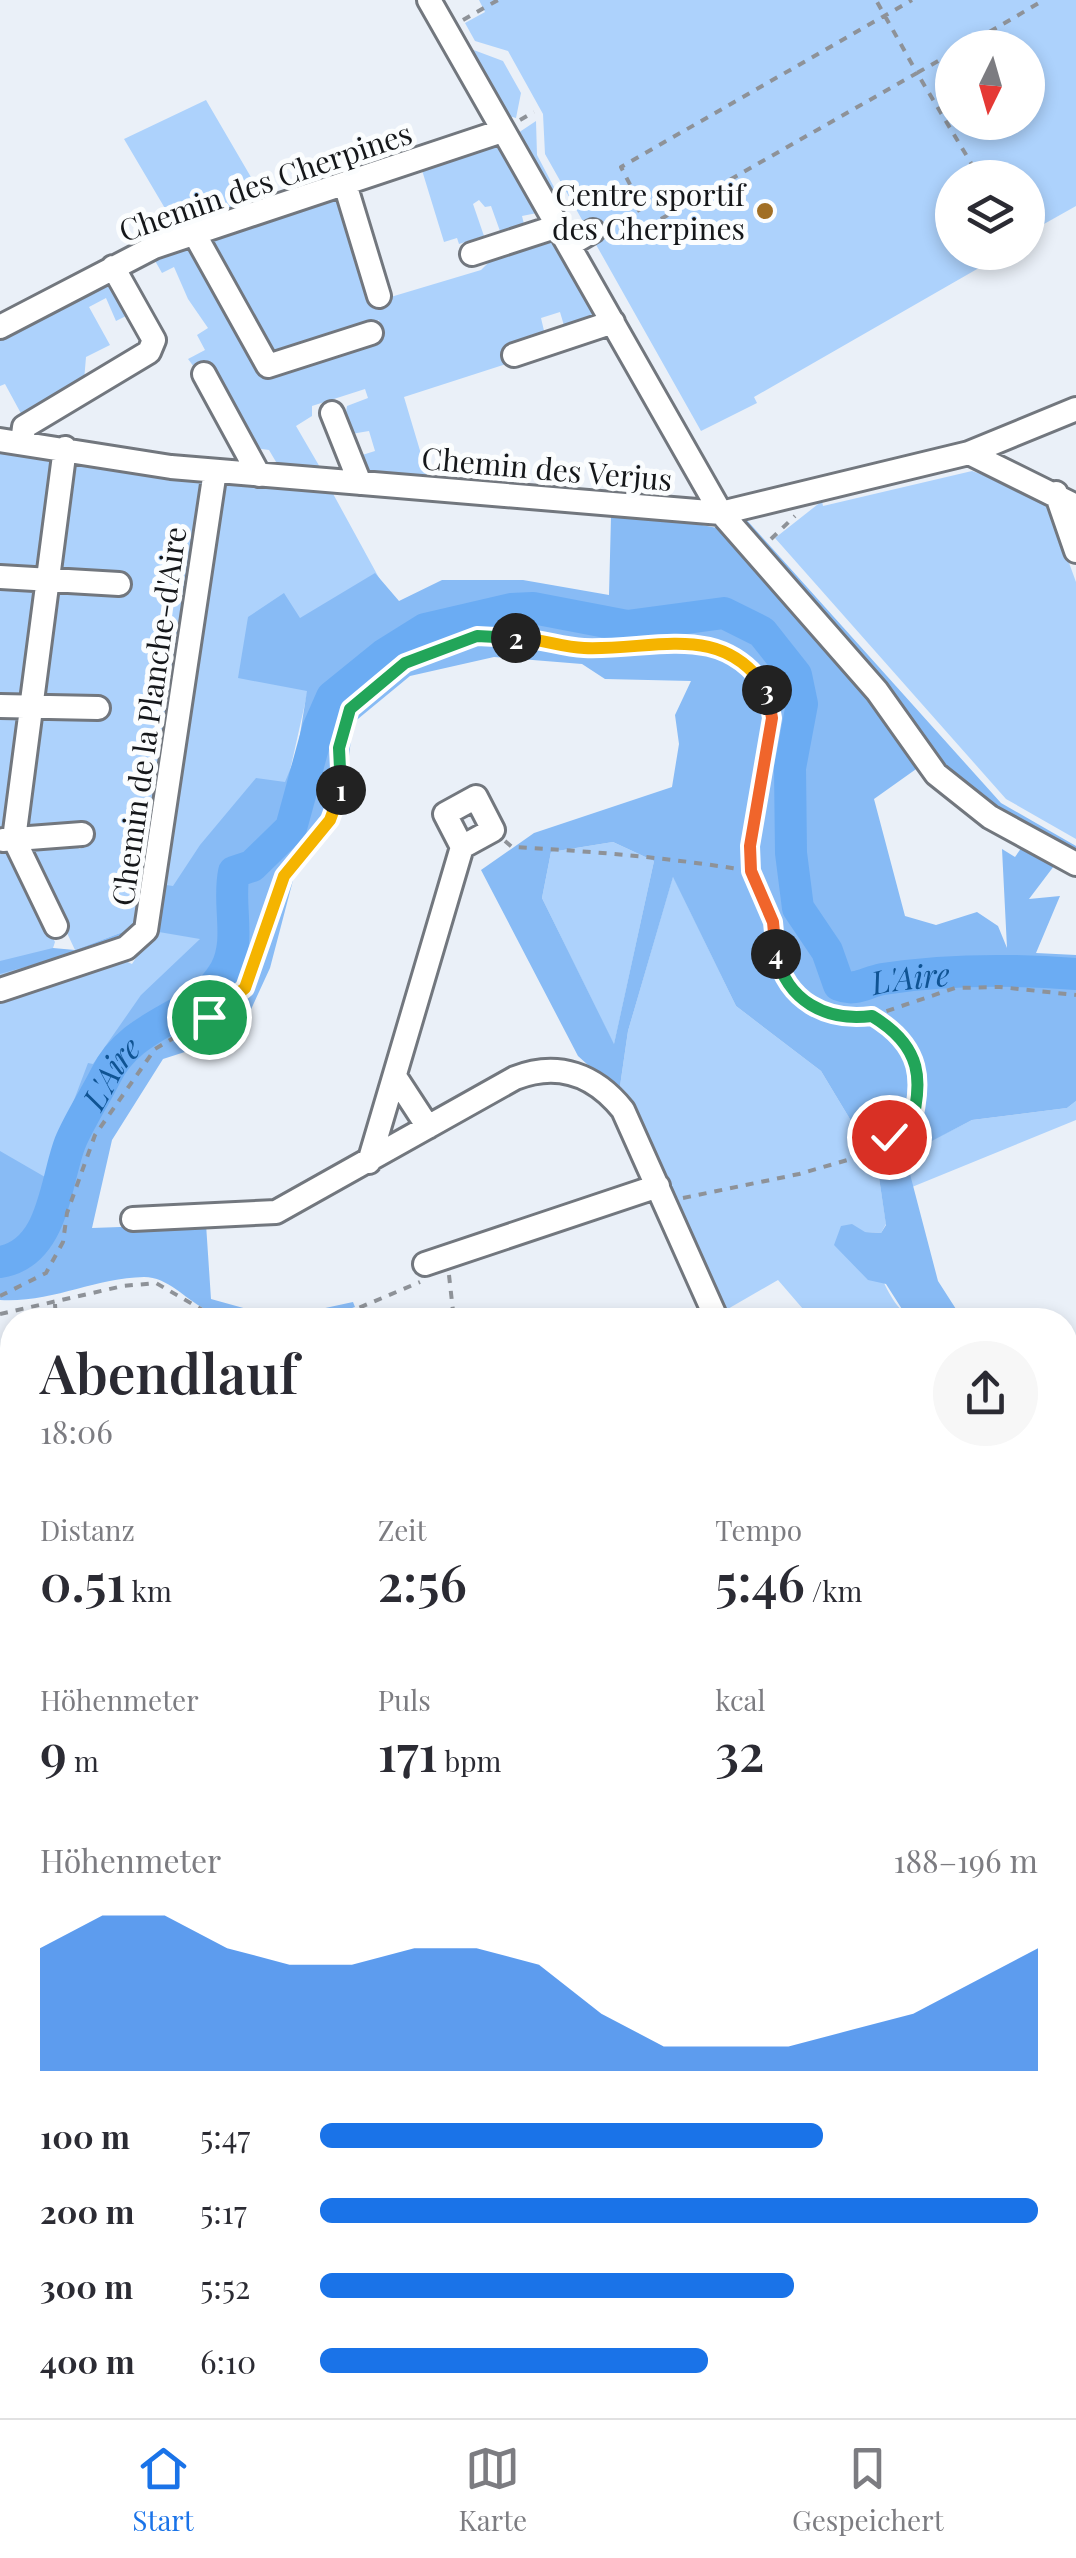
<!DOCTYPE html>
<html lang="de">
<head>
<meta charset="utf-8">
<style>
	body { margin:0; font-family:"Playfair Display",serif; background:#f7f7f7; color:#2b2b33; height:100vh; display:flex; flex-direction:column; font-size:38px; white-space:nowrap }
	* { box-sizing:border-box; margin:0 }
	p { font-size:32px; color:#7c7c81 }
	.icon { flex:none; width:55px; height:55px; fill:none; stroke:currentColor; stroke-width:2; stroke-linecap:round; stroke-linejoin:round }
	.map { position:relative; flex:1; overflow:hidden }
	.sheet { position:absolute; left:0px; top:1308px; width:1078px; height:1112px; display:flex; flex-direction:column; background:#fff; border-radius:40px 40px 0 0; box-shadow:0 5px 15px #0003 }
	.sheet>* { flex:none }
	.needle { width:65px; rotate:185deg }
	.buttons { position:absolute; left:935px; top:30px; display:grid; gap:20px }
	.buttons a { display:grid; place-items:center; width:110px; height:110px; border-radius:50%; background:#fff; box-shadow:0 5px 15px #0003; font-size:50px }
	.pin { position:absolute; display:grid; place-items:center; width:85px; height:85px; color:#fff; margin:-42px; border:5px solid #fff; border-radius:50%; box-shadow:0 2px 10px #0007 }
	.km { position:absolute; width:50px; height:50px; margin:-25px; border-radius:50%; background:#222; color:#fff; font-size:28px; line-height:50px; text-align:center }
	.round { display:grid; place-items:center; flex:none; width:105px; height:105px; border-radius:52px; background:#f7f7f7 }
	.headline { display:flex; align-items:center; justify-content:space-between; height:170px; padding:0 40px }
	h1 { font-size:55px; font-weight:600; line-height:75px }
	.stats { display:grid; grid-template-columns:repeat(3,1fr); gap:15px; height:170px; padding:10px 40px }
	.stats div { display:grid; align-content:center }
	.stats b { font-size:50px; font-weight:600 }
	.stats small { font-size:28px; font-weight:400 }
	.stats p { font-size:28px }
	.chart { height:280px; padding:20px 40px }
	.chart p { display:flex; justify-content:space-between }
	.chart svg { width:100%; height:180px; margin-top:10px; fill:#1a73e8; opacity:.7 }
	ul { padding:0 40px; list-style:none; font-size:32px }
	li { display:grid; grid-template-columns:160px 120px 1fr; align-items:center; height:75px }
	li i { height:25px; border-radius:12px; background:#1a73e8 }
	.tabs { display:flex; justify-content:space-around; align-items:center; height:140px; border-top:2px solid #e1e1e2; background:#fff; font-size:28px; color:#7c7c81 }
	.tabs a { display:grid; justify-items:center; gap:5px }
	.tabs .selected { color:#1a73e8 }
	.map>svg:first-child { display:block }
	.green { fill:#add2fc; fill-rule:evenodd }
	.forest { fill:#88bbf5; fill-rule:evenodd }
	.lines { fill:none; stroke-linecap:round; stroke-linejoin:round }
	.river { stroke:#6bacf3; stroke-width:32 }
	.minor-casing { stroke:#72777e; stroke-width:28 }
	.path { stroke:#8e9298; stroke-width:4; stroke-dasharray:8 8; stroke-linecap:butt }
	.minor { stroke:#fff; stroke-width:22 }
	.split-1-casing { stroke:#fff; stroke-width:20 }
	.split-2-casing { stroke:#fff; stroke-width:20 }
	.split-3-casing { stroke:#fff; stroke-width:20 }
	.split-4-casing { stroke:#fff; stroke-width:20 }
	.split-5-casing { stroke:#fff; stroke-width:20 }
	.split-1 { stroke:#f5b400; stroke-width:12 }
	.split-2 { stroke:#22a559; stroke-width:12 }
	.split-3 { stroke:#f5b400; stroke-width:12 }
	.split-4 { stroke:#f0652b; stroke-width:12 }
	.split-5 { stroke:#22a559; stroke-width:12 }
	.poi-dot { fill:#a16f25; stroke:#fbfdfe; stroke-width:4 }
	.labels { text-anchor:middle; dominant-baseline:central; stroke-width:10; stroke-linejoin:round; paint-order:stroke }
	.street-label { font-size:30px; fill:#15171a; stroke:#fbfdfe }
	.poi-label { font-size:30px; fill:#15171a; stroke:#fbfdfe; text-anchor:end }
	.water-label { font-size:32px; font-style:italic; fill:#0f5393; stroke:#fbfdfe }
</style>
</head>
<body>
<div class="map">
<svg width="1076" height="2418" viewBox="0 0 1076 2418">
	<rect width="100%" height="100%" fill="#eaf0f8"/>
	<path class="green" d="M436,0H442L471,49L503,61L521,93L516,118L502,114Z
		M479,0H1076V206L1028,233V178H952V252L1005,253L754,397L757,403L701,431L545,154L543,114L508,51L475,41L465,23L485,12ZM952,48H1028V122H952Z
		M206,100L266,203L216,219L210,209L176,227L124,139Z
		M536,121L537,155L565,208L562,210L536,164L528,161L518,133Z
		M490,144L506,150L542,212L522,216L524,224L500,231L491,206L485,207L479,200L473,204L484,236L459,244L457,238L444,242L421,167Z
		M339,197L374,302L481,270L491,260L554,237L597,313L565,329L560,312L541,318L545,335L512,362L404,397L427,474L424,480L366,475L359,456L375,451L369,431L351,434L345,418L347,406L368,398L365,389L312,406V416L296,426L321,469L279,467L269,450L255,448L188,359L205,350L197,335L208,328L188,299L174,267L162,273L154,259L191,242L266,375L383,338L379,320L280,348L282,355L275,358L207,241Z
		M105,279L114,282L130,314L116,321L106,298L89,307L110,345L86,357L84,381L24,419L5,384L0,386V335Z
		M0,449L47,453L52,460L40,568L0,572Z
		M77,459L207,479L136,927L75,950L29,852L34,844L65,841L80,849L87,838L32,834L24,826L42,688H46L48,673L45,668L69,468Z
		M972,471L1045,497L1076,582V839L1006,799L775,538L822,501L823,506Z
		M229,482L331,490L402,620L308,690L283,802L226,922L45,1178L0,1229V998L119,958L132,964L153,931L221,488Z
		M0,584L24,585L36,596L22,695L0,700Z
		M0,711H10L20,719L8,823L0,829Z
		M613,842L654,861L614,1045L542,898L551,852Z
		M0,848L9,852L55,942L49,960L0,976Z
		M673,876L736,1006L821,1071L877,1164L886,1224L881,1233L865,1232C875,1259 887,1306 914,1320H823L817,1313L803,1309L778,1280L726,1310L629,1096L619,1093L628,1031Z
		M1076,1101V1120L912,1187L905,1154L972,1120L1067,1108Z
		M1076,1399V1500L1065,1499V1401Z
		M1076,1514V1636H1065V1515Z
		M0,1709L12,1713V1861L0,1805Z
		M12,1948V2158L0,2162V1951Z
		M1065,2006L1076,2027V2109L1065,2115Z
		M12,2172V2280L0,2254V2177Z
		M0,2312L12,2339V2408H54L63,2418H0Z
		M172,2408H265L280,2418L186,2414L181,2418Z
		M456,2408L445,2418H351L338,2409Z
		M559,2408H737L742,2418H564Z"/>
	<path class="forest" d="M611,517L677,520L717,528L872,700L919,767L874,799L905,916L936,925L977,912L998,926L1007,948L1002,849L1015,857L1024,844L1057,862L1029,899L1060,896L1036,953L1076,955V1101L1067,1108L972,1120L905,1155L938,1281L963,1320L907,1317L886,1284L868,1280L834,1245L841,1226L852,1224L865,1232L881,1233L886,1225L877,1164L821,1071L736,1006L673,877L628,1031L619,1093L578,1056L481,870L534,833L672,787L679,744L675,715L691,681L605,679L582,664L494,657L410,676L353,723L343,806L297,865L270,968L247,1018L191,1050L163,1059L112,1140L92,1228L206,1224L211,1299L279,1318L353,1302L355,1307C313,1322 247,1333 205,1309C185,1299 168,1277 144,1277C94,1278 52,1303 0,1300V1151L45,1177L88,1063L93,1064L141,995L200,939L153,931L159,884L173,886L200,845L256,778L285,782L297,753L307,691L238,678L248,617L284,593L300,618L375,573L399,601L442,580H523L609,595ZM613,842L654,861L614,1044L542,898L551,852Z
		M744,517L1001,803L1076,846V859L959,785L742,526Z
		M136,927L138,931L40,974L36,964L0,974V961L53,948L75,950Z"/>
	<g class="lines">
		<path class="river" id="s1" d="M0,1262C54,1253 55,1182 70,1143C79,1121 95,1097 106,1075C134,1019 197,1020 225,971C242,940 227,905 234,872L252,866L291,828L318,729L332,697L385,654L425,629L511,609L533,608L627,626L724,613L762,632L796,675L802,704L790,768L791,853L798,908L827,951L839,985C856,992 866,982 883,979C948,969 1010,969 1076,974"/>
		<g class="minor-casing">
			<path id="minor" d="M429,0L721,513L877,691L936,774L990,817L1076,864
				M345,184L379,296
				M194,233L268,366L371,333
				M569,245L593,231
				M472,254L558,226
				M0,327L154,247L502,131
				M514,355L613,322
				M204,374L259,475
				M332,413L360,483
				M0,440L171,467L721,513L969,453L1076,409
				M22,443L24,427L149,352L154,340L113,267
				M969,453L1076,506
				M1056,493L1076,551
				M0,577L119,584
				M0,706L98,708
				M14,839L65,448
				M14,839L56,926
				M3,840L82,834
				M0,990L126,948L146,930L215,471
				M396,1078L428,1127
				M369,1162L462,847L493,830L476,797L445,814L462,847
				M133,1219L276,1212L515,1078C558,1061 595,1075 623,1110L717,1320
				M425,1264L658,1186
				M0,1688L12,1694
				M1065,1760L1076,1761
				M0,1841V1866
				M1065,1851L1076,1850
				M1065,1984L1076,2004
				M1076,2134V2153
				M0,2170L12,2165
				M0,2282L12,2309
				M1065,2312L1076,2304
				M73,2408L81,2418
				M765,2408L768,2415
				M922,2408L927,2418
				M304,2411L309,2418
				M126,2412L133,2418
				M536,2418L554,2408
				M866,2418L888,2408"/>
		</g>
		<path class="path" d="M463,20L498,0
			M962,48L1044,0
			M952,53L917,73L980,178
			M520,120L534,112
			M637,211L642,208L621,167L912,0
			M647,227L917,73L876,0
			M771,539L795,516
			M505,841L512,847C592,851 672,858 751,871L773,923L780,973L793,989L828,1015L872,1016L955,988L1000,987L1076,995
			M683,1198L799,1174L858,1157L885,1138L909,1134C924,1082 923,1047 874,1017
			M449,1275L454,1320
			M0,1296L46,1273L63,1242L67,1213L95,1135L155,1049L209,1017L245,988L285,876L330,821L339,802L338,765L345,717C363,685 443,642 478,636C512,630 548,646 583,648C644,651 736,619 768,692C787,735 748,822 751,871
			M55,1304L56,1320
			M0,1314L123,1286L156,1283L220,1320
			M330,1320L420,1282
			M573,2408L578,2418
			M644,2418L668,2408"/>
		<use href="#minor" class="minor"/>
	</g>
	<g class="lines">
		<g class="split-1-casing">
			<path id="split-1" d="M209,1017L245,988L284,876L330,820L341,790"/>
		</g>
		<g class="split-2-casing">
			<path id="split-2" d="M341,790L339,748L350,709L405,663L477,636L516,638"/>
		</g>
		<g class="split-3-casing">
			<path id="split-3" d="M516,638C539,638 561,647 584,648C654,651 722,620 767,690"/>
		</g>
		<g class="split-4-casing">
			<path id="split-4" d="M767,690L772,718L750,846L751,871L773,922L776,954"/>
		</g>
		<g class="split-5-casing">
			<path id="split-5" d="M776,954C787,1001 826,1022 872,1016C922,1046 925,1080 909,1134L889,1137"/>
		</g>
		<use href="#split-1" class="split-1"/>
		<use href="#split-2" class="split-2"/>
		<use href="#split-3" class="split-3"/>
		<use href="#split-4" class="split-4"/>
		<use href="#split-5" class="split-5"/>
	</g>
	<circle class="poi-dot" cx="765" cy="211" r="10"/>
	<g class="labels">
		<g class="street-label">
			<text transform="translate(265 181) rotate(-19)">Chemin des Cherpines</text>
			<text transform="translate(547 468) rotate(5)">Chemin des Verjus</text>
			<text transform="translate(148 716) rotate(-82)">Chemin de la Planche-d'Aire</text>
		</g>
		<g class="poi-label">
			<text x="745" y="194">Centre sportif<tspan x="745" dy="34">des Cherpines</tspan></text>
		</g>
		<g class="water-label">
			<text stroke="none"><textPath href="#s1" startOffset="1608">L'Aire</textPath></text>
			<text stroke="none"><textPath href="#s1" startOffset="228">L'Aire</textPath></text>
		</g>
	</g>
</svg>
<div class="buttons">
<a><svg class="needle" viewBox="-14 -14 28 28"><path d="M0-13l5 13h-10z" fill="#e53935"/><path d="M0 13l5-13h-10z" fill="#7c7c81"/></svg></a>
<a><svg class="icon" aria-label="layers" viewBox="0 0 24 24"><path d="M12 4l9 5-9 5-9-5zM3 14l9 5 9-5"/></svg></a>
</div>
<div class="pin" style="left:209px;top:1017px;background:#1e9e55"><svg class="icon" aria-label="arrive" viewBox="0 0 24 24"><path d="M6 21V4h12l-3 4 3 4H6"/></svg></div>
<div class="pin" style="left:889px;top:1137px;background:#d93025"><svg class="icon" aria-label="check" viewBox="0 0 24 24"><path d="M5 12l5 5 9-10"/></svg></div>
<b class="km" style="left:341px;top:790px">1</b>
<b class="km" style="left:516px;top:638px">2</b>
<b class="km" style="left:767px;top:690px">3</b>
<b class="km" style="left:776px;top:954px">4</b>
<section class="sheet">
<div class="headline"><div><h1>Abendlauf</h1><p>18:06</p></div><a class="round"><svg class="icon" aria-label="share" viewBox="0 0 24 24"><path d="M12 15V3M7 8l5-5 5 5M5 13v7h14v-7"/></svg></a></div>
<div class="stats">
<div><p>Distanz</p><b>0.51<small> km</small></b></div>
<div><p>Zeit</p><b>2:56</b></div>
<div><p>Tempo</p><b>5:46<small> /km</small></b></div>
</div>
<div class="stats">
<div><p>Höhenmeter</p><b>9<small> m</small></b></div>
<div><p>Puls</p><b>171<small> bpm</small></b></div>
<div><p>kcal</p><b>32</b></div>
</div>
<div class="chart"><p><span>Höhenmeter</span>188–196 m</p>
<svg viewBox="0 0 160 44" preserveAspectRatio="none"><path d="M0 44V14L10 6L20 6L30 14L40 18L50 18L60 14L70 14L80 18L90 30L100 38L110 38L120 38L130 34L140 30L150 22L160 14V44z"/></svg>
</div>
<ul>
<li><b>100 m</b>5:47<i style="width:70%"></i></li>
<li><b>200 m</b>5:17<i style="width:100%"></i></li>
<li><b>300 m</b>5:52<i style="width:66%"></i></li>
<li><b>400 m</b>6:10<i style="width:54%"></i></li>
</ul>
</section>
</div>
<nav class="tabs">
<a class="selected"><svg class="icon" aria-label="home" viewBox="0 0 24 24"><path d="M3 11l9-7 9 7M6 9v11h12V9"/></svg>Start</a>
<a><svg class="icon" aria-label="map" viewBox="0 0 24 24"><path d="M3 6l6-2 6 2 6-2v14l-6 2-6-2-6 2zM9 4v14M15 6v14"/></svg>Karte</a>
<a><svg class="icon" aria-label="saved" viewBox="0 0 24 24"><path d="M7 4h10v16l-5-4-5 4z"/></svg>Gespeichert</a>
</nav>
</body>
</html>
